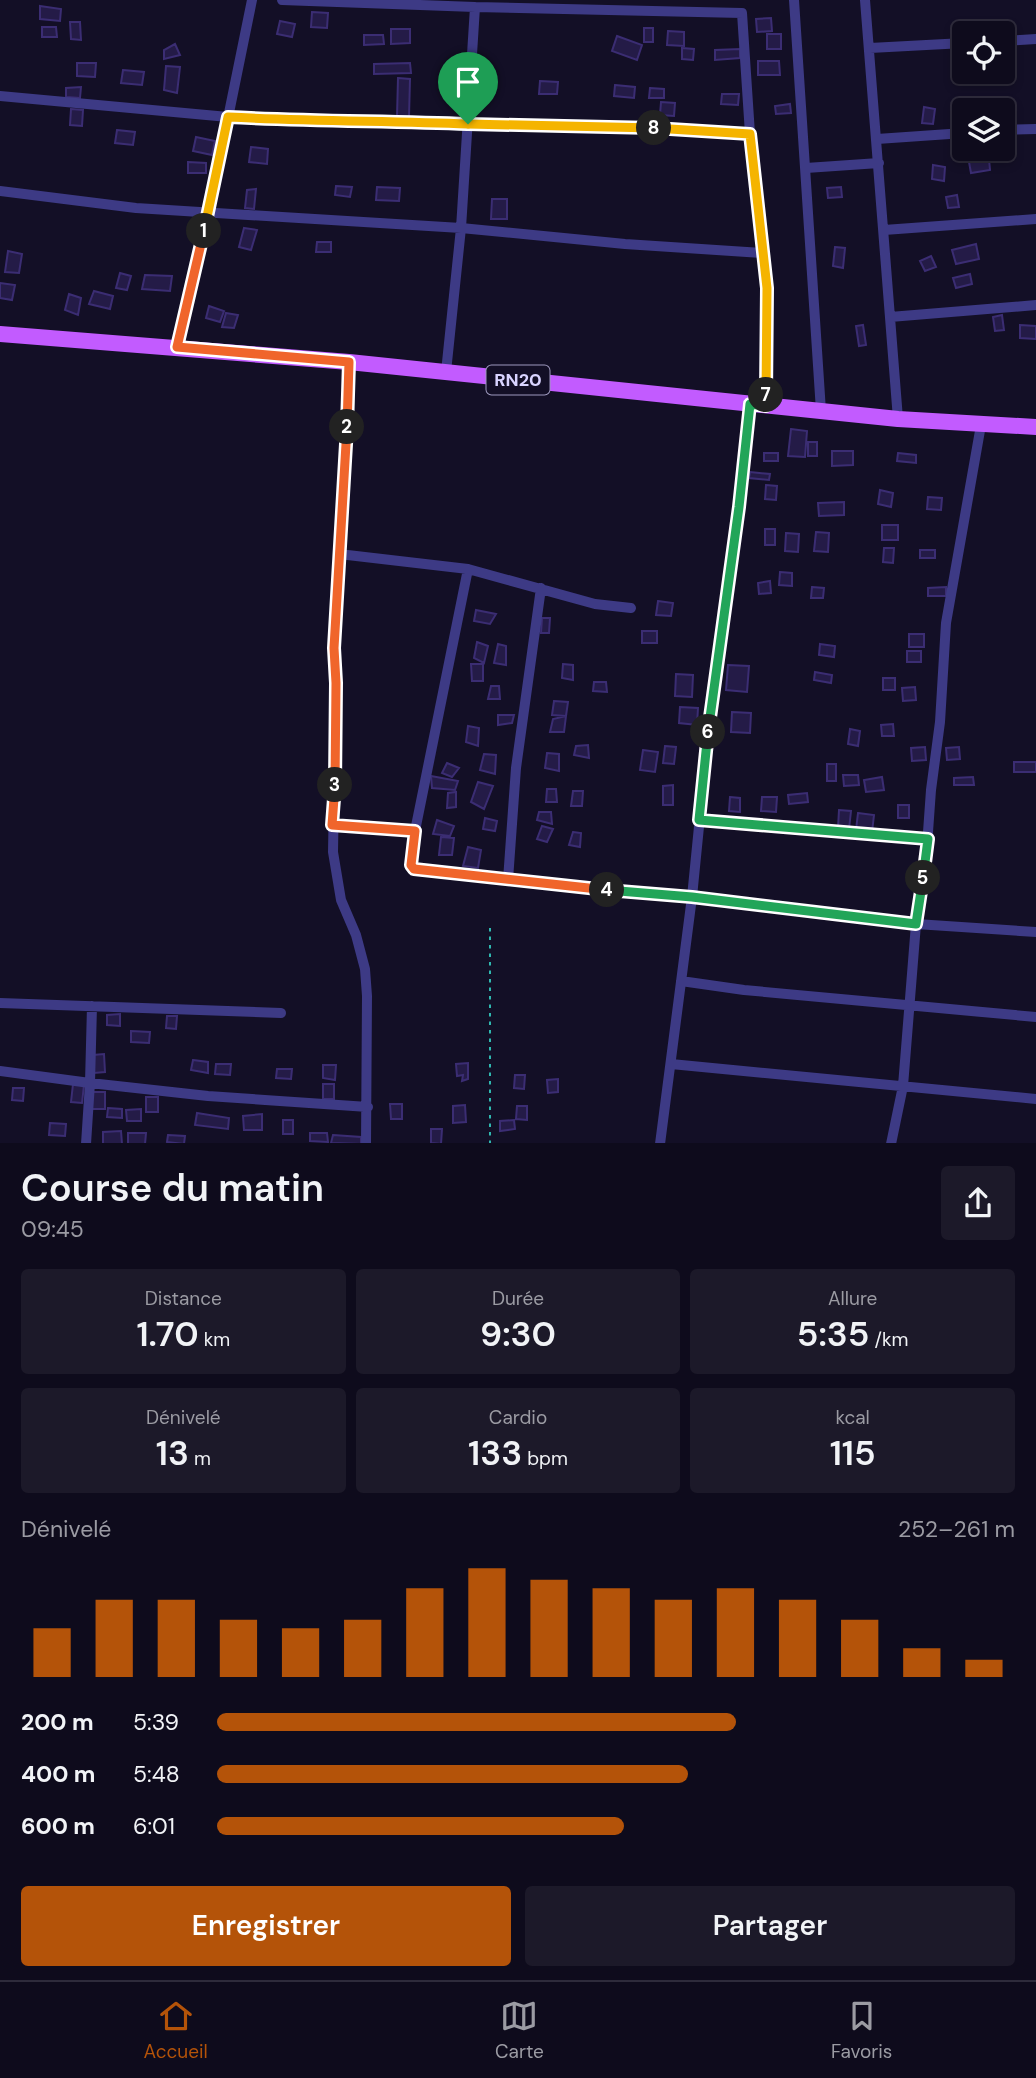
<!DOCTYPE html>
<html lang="fr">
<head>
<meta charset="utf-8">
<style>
	body { margin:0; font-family:"DM Sans",sans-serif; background:#1c1929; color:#f1f3f6; height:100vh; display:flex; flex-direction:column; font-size:26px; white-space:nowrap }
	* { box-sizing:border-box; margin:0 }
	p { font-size:23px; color:#9b9ba3 }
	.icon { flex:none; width:38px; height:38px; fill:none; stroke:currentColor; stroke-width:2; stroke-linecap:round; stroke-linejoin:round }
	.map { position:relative; height:1143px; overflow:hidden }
	.sheet { display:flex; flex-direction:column; background:#0e0b1c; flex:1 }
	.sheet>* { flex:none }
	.tools { position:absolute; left:952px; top:21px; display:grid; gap:14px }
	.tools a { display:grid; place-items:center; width:63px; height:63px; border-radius:7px; background:#0e0b1c; box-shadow:0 4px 10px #0003,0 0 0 2px #2e2b3b; font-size:35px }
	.pin { position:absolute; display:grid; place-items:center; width:60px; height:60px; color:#fff; margin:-72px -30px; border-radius:50% 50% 50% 0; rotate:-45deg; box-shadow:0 0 7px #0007 }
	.pin .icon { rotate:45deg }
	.km { position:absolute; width:35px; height:35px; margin:-18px; border-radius:50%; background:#222; color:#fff; font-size:19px; line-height:35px; text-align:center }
	.round { display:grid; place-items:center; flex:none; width:74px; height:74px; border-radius:7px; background:#1c1929 }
	.overview { display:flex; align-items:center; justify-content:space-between; height:119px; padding:0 21px }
	h1 { font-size:38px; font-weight:600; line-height:52px }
	.figures { display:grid; grid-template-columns:repeat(3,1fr); gap:10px; height:119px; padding:7px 21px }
	.figures div { display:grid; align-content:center; border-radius:7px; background:#1c1929; text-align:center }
	.figures b { font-size:35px; font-weight:600 }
	.figures small { font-size:19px; font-weight:400 }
	.figures p { font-size:19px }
	.chart { height:196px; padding:14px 21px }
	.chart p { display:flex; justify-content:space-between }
	.chart svg { width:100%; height:126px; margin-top:7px; stroke:#b45309; stroke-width:6 }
	.cta { display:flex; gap:14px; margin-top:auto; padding:14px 21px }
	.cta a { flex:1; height:80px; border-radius:7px; background:#b45309; color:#fff; font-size:28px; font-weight:600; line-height:80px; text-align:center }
	.cta a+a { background:#1c1929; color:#f1f3f6 }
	ul { padding:0 21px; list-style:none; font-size:23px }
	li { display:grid; grid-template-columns:112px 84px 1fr; align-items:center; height:52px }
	li i { height:18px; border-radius:9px; background:#b45309 }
	.menu { display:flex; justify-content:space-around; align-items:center; height:98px; border-top:2px solid #2e2b3b; background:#0e0b1c; font-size:19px; color:#9b9ba3 }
	.menu a { display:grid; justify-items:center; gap:4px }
	.menu .active { color:#b45309 }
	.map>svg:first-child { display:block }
	.building { fill:#241b47; stroke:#3b2d73; stroke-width:2 }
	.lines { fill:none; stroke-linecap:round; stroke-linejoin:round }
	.path { stroke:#2fb8b0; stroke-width:2; stroke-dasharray:3.5 5; stroke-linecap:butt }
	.minor { stroke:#3d3a85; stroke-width:10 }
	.primary { stroke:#c25bff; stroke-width:16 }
	.split-1-casing { stroke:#fff; stroke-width:14 }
	.split-2-casing { stroke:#fff; stroke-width:14 }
	.split-3-casing { stroke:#fff; stroke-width:14 }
	.split-4-casing { stroke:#fff; stroke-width:14 }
	.split-5-casing { stroke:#fff; stroke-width:14 }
	.split-6-casing { stroke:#fff; stroke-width:14 }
	.split-7-casing { stroke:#fff; stroke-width:14 }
	.split-8-casing { stroke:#fff; stroke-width:14 }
	.split-9-casing { stroke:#fff; stroke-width:14 }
	.split-1 { stroke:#f5b400; stroke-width:9 }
	.split-2 { stroke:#f0652b; stroke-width:9 }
	.split-3 { stroke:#f0652b; stroke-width:9 }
	.split-4 { stroke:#f0652b; stroke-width:9 }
	.split-5 { stroke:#22a559; stroke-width:9 }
	.split-6 { stroke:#22a559; stroke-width:9 }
	.split-7 { stroke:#22a559; stroke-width:9 }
	.split-8 { stroke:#f5b400; stroke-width:9 }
	.split-9 { stroke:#f5b400; stroke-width:9 }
	.labels { text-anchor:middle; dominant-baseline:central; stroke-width:7; stroke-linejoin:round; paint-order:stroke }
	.shield { fill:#130f26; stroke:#9e99be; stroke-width:2 }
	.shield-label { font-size:18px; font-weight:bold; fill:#d9d4ff }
</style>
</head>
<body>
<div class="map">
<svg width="1036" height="1144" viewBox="0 0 1036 1144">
	<rect width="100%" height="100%" fill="#130f26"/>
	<path class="building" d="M40,6L61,9L60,21L40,19Z
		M312,12L328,13L327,28L311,27Z
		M771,18L772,31L757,32L756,19Z
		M280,21L295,24L292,37L277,34Z
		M70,22H80L81,40L71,39Z
		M42,27H56L57,37H42Z
		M644,28H653V42H644Z
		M391,29H410V43L391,44Z
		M668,31L684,32V46L667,45Z
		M767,34H781V49H767Z
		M364,35H383L384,44L364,45Z
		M617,36L642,45L637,60L612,51Z
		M175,44L180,55L164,59V50Z
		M682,48L694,49L693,60L682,59Z
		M740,49V58L715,60V50Z
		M758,61H779L780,75H758Z
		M77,63H96L95,77L77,76Z
		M410,63L411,73L374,74V64Z
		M166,66L180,67L177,93L164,90Z
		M123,70L144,72L142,85L121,83Z
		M453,71L463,72L461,85L451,84Z
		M398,78L410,79L409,117H397Z
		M540,81L558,82L557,94H539Z
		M615,85L635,87L634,98L614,96Z
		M81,87L80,98L66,97V88Z
		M650,88L664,89V98H649Z
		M722,94H739L738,105L721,104Z
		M661,102L675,103L674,116L660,115Z
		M790,104L791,113L776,114L775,106Z
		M924,107L935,109L933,124L922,123Z
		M71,109L83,110L82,126L70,125Z
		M117,130L135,132L133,145L115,143Z
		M196,137L215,141L212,155L193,151Z
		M251,147L268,149L267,164L249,162Z
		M989,159L990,170L971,173L969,162Z
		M188,162L206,163V173H188Z
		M933,165L945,167L944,181L932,179Z
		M336,186L352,187L350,197L335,195Z
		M377,187L400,188L399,201L376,200Z
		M841,187L842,197L828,198L827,188Z
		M256,189L254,209L245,208L247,190Z
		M957,195L959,207L948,208L946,197Z
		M492,199H507V219H491Z
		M244,228L257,230L251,250L239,247Z
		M317,242H331V252H316Z
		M976,244L979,259L956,264L952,250Z
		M835,247L845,248L843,268L833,266Z
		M8,251L22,254L19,273L5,272Z
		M931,256L936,267L925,271L920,261Z
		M120,273L131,276L127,290L116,288Z
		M970,274L972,284L956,288L953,278Z
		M145,275L172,276L170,291L142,289Z
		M0,283L15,285L12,300L0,298Z
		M94,291L113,296L110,309L89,304Z
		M69,294L81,298L78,315L65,310Z
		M209,306L224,311L220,322L206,318Z
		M226,313L238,315L234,328L222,327Z
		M1002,315L1004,330L995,331L993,317Z
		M863,325L866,345L859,346L856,326Z
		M1020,325L1036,326V339L1020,338Z
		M791,429L807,431L805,457L788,456Z
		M808,442H817V456H808Z
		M832,451H853V465L832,466Z
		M764,453H778V461H764Z
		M898,453L916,455V463L897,461Z
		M750,472L770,474L769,480L749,478Z
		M766,485L777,486L776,500L765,499Z
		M880,490L893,493L891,507L878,504Z
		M928,497L942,498L941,510L927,509Z
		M844,502V515L819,516L818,503Z
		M882,525H898V540H882Z
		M765,529H775V545H765Z
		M816,532L829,533L828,552L814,551Z
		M786,533L799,534L798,552L785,551Z
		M884,548H894L893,563L883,562Z
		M920,550H935V558H920Z
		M780,572L792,573V586L779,585Z
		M770,581L771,593L759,594L758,583Z
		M812,587L824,588L823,598H811Z
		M946,587V596H928V588Z
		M658,601L673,603L671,616L656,615Z
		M476,610L496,614L490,624L474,621Z
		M542,618H550L549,633H541Z
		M642,631H657V643H642Z
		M909,634H924V647H909Z
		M477,642L488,646L484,663L474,658Z
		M498,644L506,646V665L494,663Z
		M820,644L835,646L834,657L819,655Z
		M907,651H921V662H907Z
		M471,664H483V681H472Z
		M563,664L573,665V680L562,678Z
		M728,665L749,666L747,692L726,690Z
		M815,672L832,675L831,683L814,680Z
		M676,674L693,675L692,697L675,696Z
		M883,678H895V690H883Z
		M594,682H606L607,692L593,691Z
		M491,686H499L500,699H488Z
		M915,687L916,700L903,701L902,688Z
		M554,701L568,702L566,716L552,715Z
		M680,707L698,708L697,725L679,723Z
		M732,712L751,713L750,733L731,732Z
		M498,715H514L512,723L498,725Z
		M566,716L564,732H550L553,719Z
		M893,724L894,736H882L881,725Z
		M468,726L479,728L478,746L466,742Z
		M850,729L860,731L858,746L848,744Z
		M588,745L589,758L574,755L576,746Z
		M665,746L676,747L674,764L663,763Z
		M925,747L926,760L912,761L911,748Z
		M959,747L960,759L947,760L946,748Z
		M643,750L658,752L655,772L640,770Z
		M547,753L559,754V771L545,768Z
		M484,754L496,755L495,774L480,770Z
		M1014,762H1036V772H1014Z
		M447,763L459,768L452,777L442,773Z
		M827,764H836V781H827Z
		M843,775H858L859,785L844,786Z
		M431,776L458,781L455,790L432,788Z
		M882,777L884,790L866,792L864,780Z
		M973,777L974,785H954V778Z
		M478,782L493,786L484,809L471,802Z
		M673,785V805H663V786Z
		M547,789H556L557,802H546Z
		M573,791H583L582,806H571Z
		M456,792V807L447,808L448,793Z
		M807,793L808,802L789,804L788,795Z
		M730,797L740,798V812L729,811Z
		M762,797H777L776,812L761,811Z
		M898,805H909V818H898Z
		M839,810L851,811L849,829L838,828Z
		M539,812H551L552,824L537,820Z
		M858,813L874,815L872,832L856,830Z
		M485,818L497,821L495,831L483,829Z
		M437,820L454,826L450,836L433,834Z
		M542,826L553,829L547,842L537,839Z
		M573,832L581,833L580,847L569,845Z
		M441,837L454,838L452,855H439Z
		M468,847L481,850L478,868L463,866Z
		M120,1014V1026L107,1025V1015Z
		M167,1016H177L176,1029L166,1028Z
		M131,1031L150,1032L149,1043L131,1042Z
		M104,1054L105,1072L94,1073L93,1055Z
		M193,1060L208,1062V1073L191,1070Z
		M468,1063V1079L462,1081L463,1075L457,1076L456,1064Z
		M216,1064H231L230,1075L215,1074Z
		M323,1065H336L335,1080L323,1078Z
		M277,1069H292L291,1079L276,1078Z
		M515,1075H525L524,1089L514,1088Z
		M558,1079V1092L548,1093L547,1080Z
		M73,1084L84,1085L82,1103L71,1102Z
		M323,1084H334V1099H323Z
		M13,1088H24L23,1101L12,1100Z
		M91,1092H105V1109H91Z
		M146,1097H158V1112H146Z
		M390,1104H402V1119H391Z
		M465,1105L466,1122L453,1123V1106Z
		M517,1106H527V1120L516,1119Z
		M108,1108L122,1109V1118L107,1117Z
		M141,1109V1121H127L126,1110Z
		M197,1113L229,1118L228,1129L195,1125Z
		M262,1114V1130H244L243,1116Z
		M283,1120H293V1134H283Z
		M514,1120L515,1129L500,1131V1121Z
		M50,1123L66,1124L65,1136L49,1135Z
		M431,1129H442L441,1144L431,1143Z
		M121,1131L122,1144H103V1132Z
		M128,1133H146L145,1144H128Z
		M310,1133H327L328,1142L310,1141Z
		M168,1135L185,1136L184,1144L167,1142Z
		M333,1135L361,1137V1144L331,1143Z"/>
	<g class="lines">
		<path class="path" d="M490,1144V923"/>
		<path class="minor" d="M282,0L475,7L742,13L750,134L767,288L766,406
			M794,0L821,411
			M865,0L898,419
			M1003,41L1036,39
			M870,48L964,43
			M0,96L228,117L305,121L379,120L649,128L750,134
			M1003,130L1036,129
			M877,139L964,133
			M806,168L879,163
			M0,191L136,208L461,228L625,244L762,253
			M884,230L1036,219
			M890,317L1036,305
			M177,347L209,211L252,0
			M349,362L334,647L336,683L333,852L341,900L356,935L365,969L367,996L366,1144
			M446,372L461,228L475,7
			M339,554L468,569L595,604L631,608
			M699,820L927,839
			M332,825L415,831L411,865L414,869L419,871L594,889L692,897L916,924L1036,932
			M415,831L468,569
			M508,880L516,768L541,588
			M681,981L744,990L1036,1017
			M0,1003L281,1013
			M92,1006L90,1083L208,1096L368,1107
			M671,1064L1036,1099
			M0,1071L90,1083L86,1144
			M660,1144L692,897L709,726L739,507L750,404
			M891,1144L903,1086L916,924L926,860L931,790L940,722L946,623L981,425"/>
		<path class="primary" d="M0,334L349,362L898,419L1036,427"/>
	</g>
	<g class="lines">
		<g class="split-1-casing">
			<path id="split-1" d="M204,231L228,117C308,121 388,121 468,124"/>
		</g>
		<g class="split-2-casing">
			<path id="split-2" d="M204,231L177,347L349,362L347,427"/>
		</g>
		<g class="split-3-casing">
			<path id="split-3" d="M335,785L336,683L334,648L347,427"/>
		</g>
		<g class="split-4-casing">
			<path id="split-4" d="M335,785L332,825L415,831L411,865L414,869L607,890"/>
		</g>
		<g class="split-5-casing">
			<path id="split-5" d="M607,890L692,897L916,924L923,878"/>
		</g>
		<g class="split-6-casing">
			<path id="split-6" d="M708,732L699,820L928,839L923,878"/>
		</g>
		<g class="split-7-casing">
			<path id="split-7" d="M708,732L739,507L750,404L766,406V395"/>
		</g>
		<g class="split-8-casing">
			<path id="split-8" d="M654,128L750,134L767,288L766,395"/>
		</g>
		<g class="split-9-casing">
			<path id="split-9" d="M468,124L654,128"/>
		</g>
		<use href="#split-1" class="split-1"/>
		<use href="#split-2" class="split-2"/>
		<use href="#split-3" class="split-3"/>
		<use href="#split-4" class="split-4"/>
		<use href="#split-5" class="split-5"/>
		<use href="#split-6" class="split-6"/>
		<use href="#split-7" class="split-7"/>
		<use href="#split-8" class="split-8"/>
		<use href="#split-9" class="split-9"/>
	</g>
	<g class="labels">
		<rect class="shield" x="486.5" y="365.5" width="63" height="29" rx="5"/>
		<g class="shield-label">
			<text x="518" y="380">RN20</text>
		</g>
	</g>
</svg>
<div class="tools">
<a><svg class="icon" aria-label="locate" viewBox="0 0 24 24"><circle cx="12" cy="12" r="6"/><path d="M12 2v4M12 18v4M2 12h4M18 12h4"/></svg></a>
<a><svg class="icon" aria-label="layers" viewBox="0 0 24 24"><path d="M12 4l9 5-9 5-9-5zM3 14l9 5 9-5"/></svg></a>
</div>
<div class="pin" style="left:468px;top:124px;background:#1e9e55"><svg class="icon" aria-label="arrive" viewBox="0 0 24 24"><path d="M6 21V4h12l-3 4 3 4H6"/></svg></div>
<b class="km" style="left:204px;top:231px">1</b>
<b class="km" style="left:347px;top:427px">2</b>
<b class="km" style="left:335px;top:785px">3</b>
<b class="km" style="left:607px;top:890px">4</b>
<b class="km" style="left:923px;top:878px">5</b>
<b class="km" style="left:708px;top:732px">6</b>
<b class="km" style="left:766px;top:395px">7</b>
<b class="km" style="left:654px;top:128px">8</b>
</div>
<section class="sheet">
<div class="overview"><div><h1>Course du matin</h1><p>09:45</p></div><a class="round"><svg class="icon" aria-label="share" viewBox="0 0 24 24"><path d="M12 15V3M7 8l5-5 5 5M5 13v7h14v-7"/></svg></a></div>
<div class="figures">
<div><p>Distance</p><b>1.70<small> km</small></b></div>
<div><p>Durée</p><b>9:30</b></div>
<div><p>Allure</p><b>5:35<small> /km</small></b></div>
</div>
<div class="figures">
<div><p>Dénivelé</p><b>13<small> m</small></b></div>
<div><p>Cardio</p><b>133<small> bpm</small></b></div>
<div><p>kcal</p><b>115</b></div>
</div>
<div class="chart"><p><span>Dénivelé</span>252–261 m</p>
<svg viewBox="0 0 160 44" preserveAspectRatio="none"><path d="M5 44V27M15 44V17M25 44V17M35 44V24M45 44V27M55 44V24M65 44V13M75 44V6M85 44V10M95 44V13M105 44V17M115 44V13M125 44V17M135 44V24M145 44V34M155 44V38"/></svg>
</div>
<ul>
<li><b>200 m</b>5:39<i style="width:65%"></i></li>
<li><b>400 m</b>5:48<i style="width:59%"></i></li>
<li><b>600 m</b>6:01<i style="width:51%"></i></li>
</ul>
<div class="cta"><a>Enregistrer</a><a>Partager</a></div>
</section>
<nav class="menu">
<a class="active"><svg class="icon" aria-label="home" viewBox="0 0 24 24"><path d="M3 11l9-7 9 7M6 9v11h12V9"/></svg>Accueil</a>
<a><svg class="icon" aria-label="map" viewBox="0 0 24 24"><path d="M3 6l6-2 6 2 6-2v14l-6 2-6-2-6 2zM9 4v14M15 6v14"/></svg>Carte</a>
<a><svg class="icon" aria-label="saved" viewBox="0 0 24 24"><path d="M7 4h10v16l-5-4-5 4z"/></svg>Favoris</a>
</nav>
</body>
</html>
